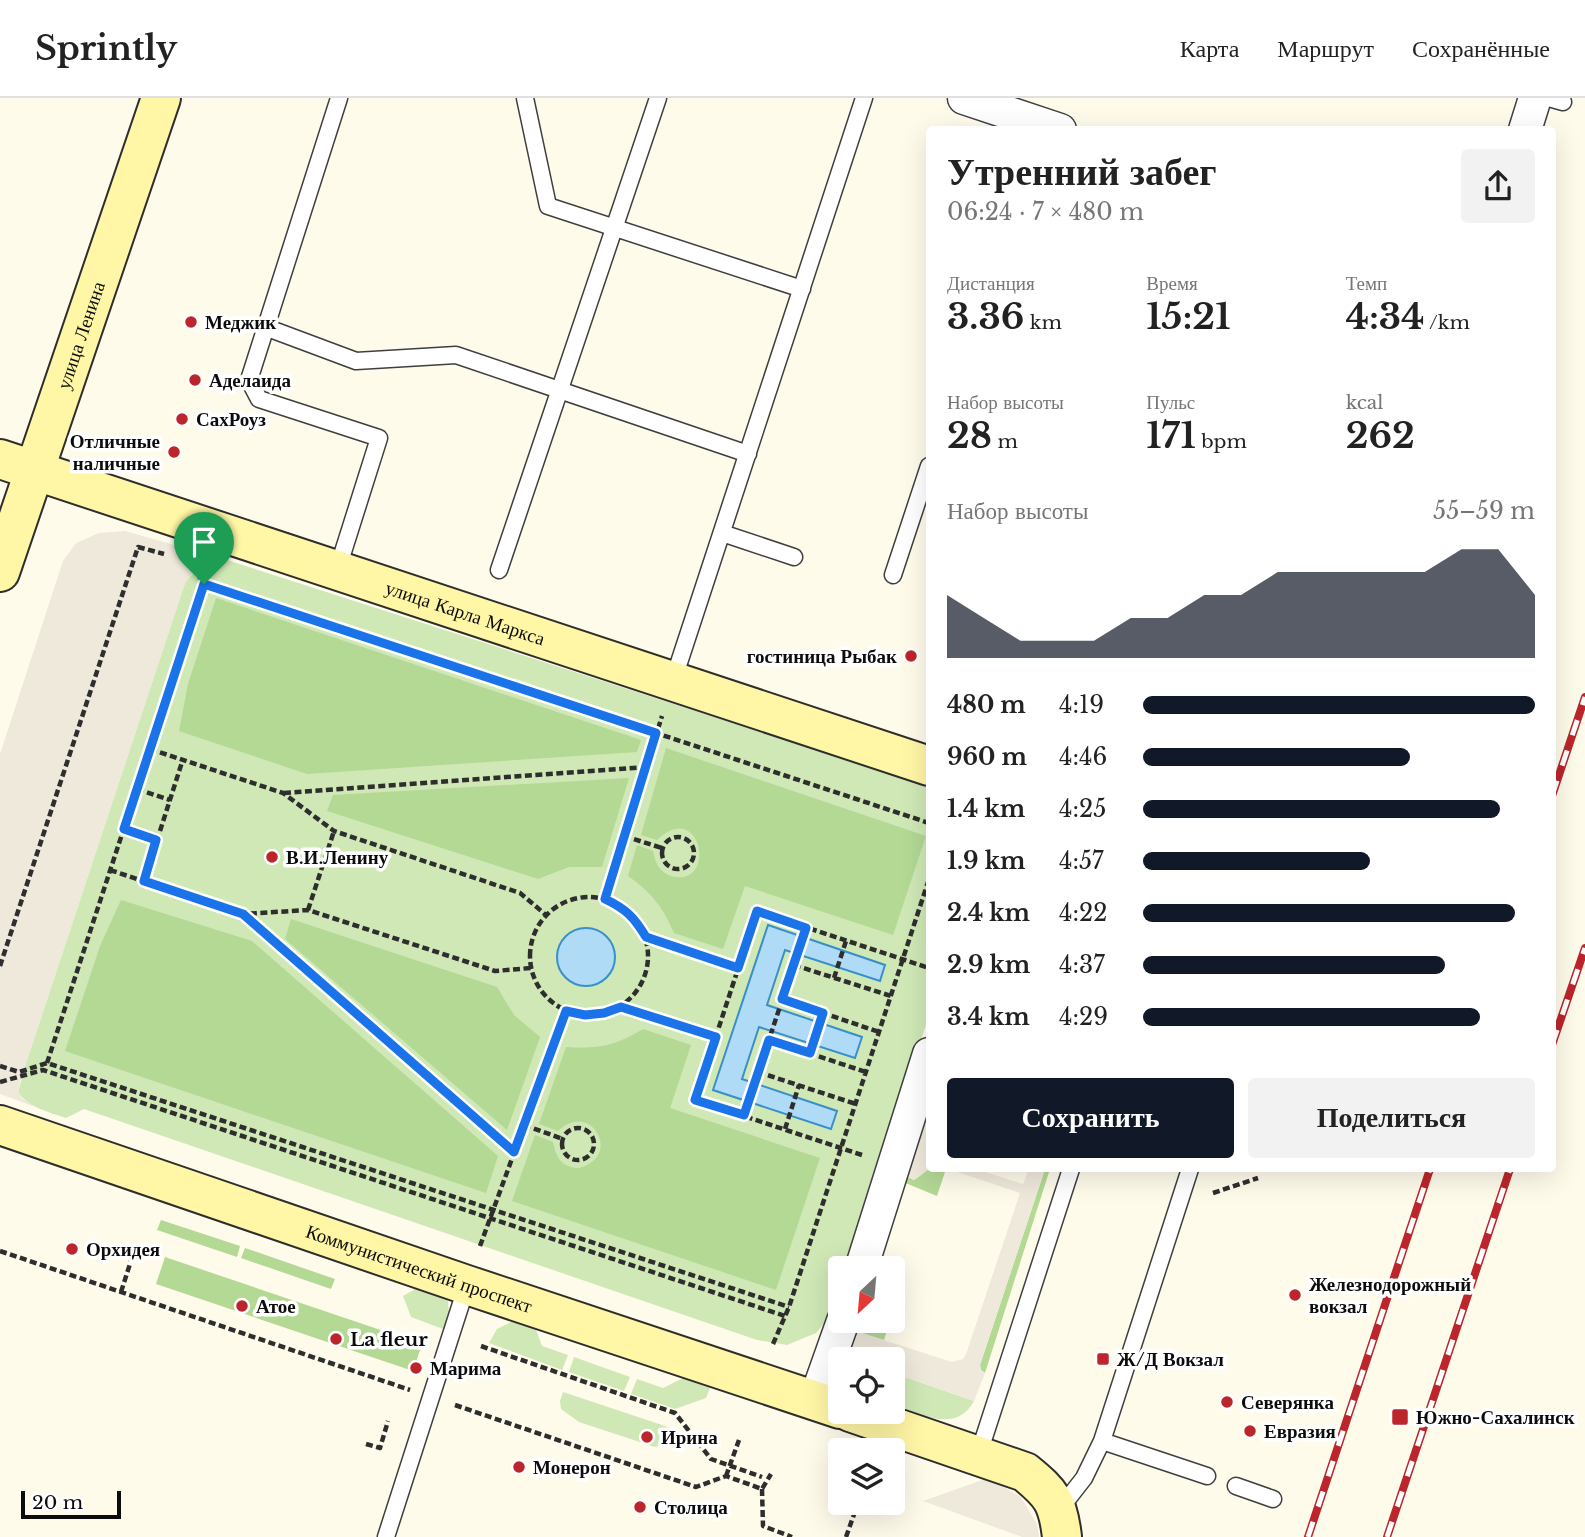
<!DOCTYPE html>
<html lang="ru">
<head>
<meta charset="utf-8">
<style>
	body { margin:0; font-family:"Libre Baskerville",serif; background:#f2f2f2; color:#222; height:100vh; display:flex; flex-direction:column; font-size:26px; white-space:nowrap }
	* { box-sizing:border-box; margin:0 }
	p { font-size:23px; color:#767676 }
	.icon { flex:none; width:38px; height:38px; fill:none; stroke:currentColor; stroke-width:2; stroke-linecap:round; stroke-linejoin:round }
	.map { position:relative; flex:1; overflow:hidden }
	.drawer { position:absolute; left:926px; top:28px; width:630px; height:1046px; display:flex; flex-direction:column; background:#fff; border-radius:7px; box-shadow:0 7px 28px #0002 }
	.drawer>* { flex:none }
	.needle { width:46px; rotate:206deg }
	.buttons { position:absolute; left:828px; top:1158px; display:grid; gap:14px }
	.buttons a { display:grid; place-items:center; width:77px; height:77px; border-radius:7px; background:#fff; box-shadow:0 7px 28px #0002; font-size:35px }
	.scale { position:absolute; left:21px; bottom:18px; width:100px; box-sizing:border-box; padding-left:7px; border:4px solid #0c0c0c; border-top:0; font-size:19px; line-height:24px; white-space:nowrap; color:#0c0c0c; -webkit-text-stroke:5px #fff; paint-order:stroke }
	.pin { position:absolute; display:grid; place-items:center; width:60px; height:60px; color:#fff; margin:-72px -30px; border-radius:50% 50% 50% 0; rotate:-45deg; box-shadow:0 0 7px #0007 }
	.pin .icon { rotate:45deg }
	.round { display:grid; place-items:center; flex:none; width:74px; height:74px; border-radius:7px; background:#f2f2f2 }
	.summary { display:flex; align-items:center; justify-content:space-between; height:119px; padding:0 21px }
	h1 { font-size:38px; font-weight:700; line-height:52px }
	.figures { display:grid; grid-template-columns:repeat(3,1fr); gap:10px; height:119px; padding:7px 21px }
	.figures div { display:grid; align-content:center }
	.figures b { font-size:35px; font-weight:700 }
	.figures small { font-size:19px; font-weight:400 }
	.figures p { font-size:19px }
	.chart { height:196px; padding:14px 21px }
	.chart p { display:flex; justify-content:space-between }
	.chart svg { width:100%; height:126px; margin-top:7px; fill:#111827; opacity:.7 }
	.primary-button { display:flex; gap:14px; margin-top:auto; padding:14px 21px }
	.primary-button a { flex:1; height:80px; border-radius:7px; background:#111827; color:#fff; font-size:28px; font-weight:700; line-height:80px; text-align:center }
	.primary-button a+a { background:#f2f2f2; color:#222 }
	ul { padding:0 21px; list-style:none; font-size:23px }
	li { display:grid; grid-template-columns:112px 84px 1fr; align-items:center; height:52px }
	li i { height:18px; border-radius:9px; background:#111827 }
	header { display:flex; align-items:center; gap:42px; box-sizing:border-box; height:98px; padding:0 35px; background:#fff; border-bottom:2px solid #e0e0e0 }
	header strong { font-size:33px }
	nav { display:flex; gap:38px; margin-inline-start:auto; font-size:24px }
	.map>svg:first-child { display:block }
	.green { fill:#cfe8b5 }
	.forest { fill:#b3d995 }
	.plaza { fill:#eee9db }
	.water { fill:#b0dbf6; stroke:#388fcc; stroke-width:2 }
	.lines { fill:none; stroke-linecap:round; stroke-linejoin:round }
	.lane-casing { stroke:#3f3f3f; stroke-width:19 }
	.street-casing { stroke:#3f3f3f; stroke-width:35 }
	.secondary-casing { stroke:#2e2e2e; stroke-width:42 }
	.path { stroke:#2e2e2e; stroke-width:4.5; stroke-dasharray:7 3.5; stroke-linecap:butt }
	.lane { stroke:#fff; stroke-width:16 }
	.street { stroke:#fff; stroke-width:32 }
	.secondary { stroke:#fff6a6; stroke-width:38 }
	.rail-casing { stroke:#bb252b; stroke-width:8 }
	.rail { stroke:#fff; stroke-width:5; stroke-dasharray:16; stroke-linecap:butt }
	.route-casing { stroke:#fff; stroke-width:14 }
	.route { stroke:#1a73e8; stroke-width:9 }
	.poi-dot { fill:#bb252b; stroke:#fff; stroke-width:2.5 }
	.labels { text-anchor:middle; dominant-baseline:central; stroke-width:7; stroke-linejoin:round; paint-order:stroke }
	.poi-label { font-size:19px; font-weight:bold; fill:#0c0c0c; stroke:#fff; text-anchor:start }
	.street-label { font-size:19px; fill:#0c0c0c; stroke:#fff }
</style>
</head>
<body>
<header>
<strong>Sprintly</strong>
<nav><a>Карта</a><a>Маршрут</a><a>Сохранённые</a></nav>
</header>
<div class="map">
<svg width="1585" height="1439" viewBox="0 0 1585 1439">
	<rect width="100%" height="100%" fill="#fffbeb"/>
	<path class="green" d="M227,462L929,688V917L848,1171H840V1197L835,1212L816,1235L787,1247L757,1242L84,1011L66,1020C49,1014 29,1010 18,994L27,962L185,485C197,469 207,463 227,462Z
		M421,1188L444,1199L448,1203L449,1216L443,1231L411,1219L403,1198Z
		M511,1224H520L535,1229L542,1248L568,1257L562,1272L489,1245L497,1231Z
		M574,1259L630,1279L624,1293L569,1274Z
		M893,1275L974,1303C955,1337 921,1315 893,1306Z
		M683,1280L710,1290L706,1300L675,1311L631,1296L637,1281L663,1290Z
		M563,1294L671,1330C669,1341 666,1346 655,1349L579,1324L561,1311L560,1303Z"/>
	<path class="forest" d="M216,500L641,642L637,654L307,676L179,633L188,586Z
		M666,650L926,738L893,837L745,788L723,851L674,835C663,809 651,794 628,778L637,747L653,753C655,764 659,774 671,778C718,791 702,699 657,742L641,737Z
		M629,680L602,769H569L538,781L327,713L333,697Z
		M121,802L252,843L498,1058L486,1095L65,953L100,848Z
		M291,821L497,889L514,917L540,939L507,1032L285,841Z
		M643,931L691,947L670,1010L820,1060L776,1192L512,1103L535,1037L553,1044C555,1055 559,1066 571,1069C576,1071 582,1070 587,1067C619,1052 589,1003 558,1033L539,1026L566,949C599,951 615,948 643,931Z
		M929,1071H946L937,1098L903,1084L901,1076L914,1082Z
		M1045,1071H1050L985,1275L981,1272L980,1267Z
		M161,1122L240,1148L237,1159L157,1132Z
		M245,1150L335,1181L331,1191L241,1160Z
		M165,1159L422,1246L413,1273L156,1186Z
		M855,1223H890L884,1242L852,1232Z"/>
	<path class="plaza" d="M125,433L227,462L212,463L195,471L185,485L20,984L18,994L23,1001L38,1010L0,996V656L63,463L76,445L99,435Z
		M929,987V1071L914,1082L901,1076Z
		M948,1071H976L1023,1086L1029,1071H1045L980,1267L981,1272L985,1275L974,1303L893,1275L892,1262H853L843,1258L852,1232L952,1264L963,1261L966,1256L1020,1095Z
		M988,1380L1021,1399L1037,1426L1039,1439H1022L923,1403Z"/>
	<path class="water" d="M768,827L885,867L880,883L785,852L767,907L862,939L855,960L759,929L742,981L837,1013L831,1031L713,992Z
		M557 859a29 29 0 1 1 58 0a29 29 0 1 1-58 0Z"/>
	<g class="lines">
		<g class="lane-casing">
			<path id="lane" d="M525,0L548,108L802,191
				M1549,0L1563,4
				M265,229L356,263L456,257L748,356
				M722,435L794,459
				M499,472L658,0
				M337,473L379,340L259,301L249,282L339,0
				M893,477L929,368
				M673,583L864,0
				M1102,1343L1207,1378
				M978,1358L1071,1071
				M1236,1388L1273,1401
				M1059,1412L1084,1380L1102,1343L1190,1071
				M386,1439L467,1187"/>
		</g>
		<g class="street-casing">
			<path id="street" d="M964,0L1060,32
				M1525,32L1535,0
				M861,1171L929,956
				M815,1302L843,1223"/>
		</g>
		<g class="secondary-casing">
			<g id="secondary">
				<path id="s1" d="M0,361L929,668"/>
				<path id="s2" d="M0,474L161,0"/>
				<path id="s3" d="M0,1027L467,1187L840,1311"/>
				<path d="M850,1314L1025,1374C1052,1396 1058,1404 1062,1439"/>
			</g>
		</g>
		<path class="path" d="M186,463H189L204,486L929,725
			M150,651L283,695L334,733L520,795L546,817
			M137,691L170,702
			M284,695L646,669
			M123,731L156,742
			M624,738L662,750
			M662 755a16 16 0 1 1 32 0a16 16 0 1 1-32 0Z
			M110,772L243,816L308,812L495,873L531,870
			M144,783L183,661
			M530 858a59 59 0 1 1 118 0a59 59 0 1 1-118 0Z
			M605,801L662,618
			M308,812L334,733
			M244,817L514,1054
			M646,839L738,870
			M794,867L891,898
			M0,868L138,449L164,456
			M834,880L846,843
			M782,901L879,934
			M621,909L716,939
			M769,942L866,974
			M809,955L823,915
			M47,965L204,486
			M0,968L19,974L47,965L789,1209
			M758,974L856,1006
			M0,984L43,972L785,1218
			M744,1017L806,830
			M524,1027L563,1041
			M562 1046a16 16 0 1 1 32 0a16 16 0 1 1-32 0Z
			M785,1031L799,987
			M862,1057L695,1002L757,813L929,870
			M1213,1095L1258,1080
			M480,1148L566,913
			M0,1153L410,1292
			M121,1194L137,1144
			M773,1246L789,1209L929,781
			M481,1248L675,1315L711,1361L762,1379
			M455,1307L696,1389L726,1378L762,1391L771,1376
			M366,1346L380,1350L388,1323
			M726,1378L739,1342
			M762,1391L763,1428L792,1439
			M846,1439L858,1405"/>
		<use href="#lane" class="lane"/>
		<use href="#street" class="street"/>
		<use href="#secondary" class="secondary"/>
		<g class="rail-casing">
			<path id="rail" d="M1552,698L1585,599
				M1552,947L1585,850
				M1308,1439L1430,1071
				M1387,1439L1510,1071"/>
		</g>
		<use href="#rail" class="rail"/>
	</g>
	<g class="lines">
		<g class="route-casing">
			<path id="route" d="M204,486L656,635L605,801C626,811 634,819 646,839L738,870L757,813L806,830L782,901L823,915L810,955L769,942L744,1017L695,1002L716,939L621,909L604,915L585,917L566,913L514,1054L243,816L144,783L156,742L124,731Z"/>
		</g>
		<use href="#route" class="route"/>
	</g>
	<g class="poi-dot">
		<circle cx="191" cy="224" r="7"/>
		<circle cx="195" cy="282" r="7"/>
		<circle cx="182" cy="321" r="7"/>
		<circle cx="174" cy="354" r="7"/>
		<circle cx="911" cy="558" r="7"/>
		<circle cx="272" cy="759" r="7"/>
		<circle cx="72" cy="1151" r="7"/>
		<circle cx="1295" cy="1197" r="7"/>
		<circle cx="242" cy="1208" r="7"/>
		<circle cx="336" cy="1241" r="7"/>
		<rect x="1096" y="1254" width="14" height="14" rx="3.5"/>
		<circle cx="416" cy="1270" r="7"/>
		<circle cx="1227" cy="1304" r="7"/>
		<rect x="1391" y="1310" width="18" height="18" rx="3.5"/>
		<circle cx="1250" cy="1333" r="7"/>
		<circle cx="647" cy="1339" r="7"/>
		<circle cx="519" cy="1369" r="7"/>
		<circle cx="640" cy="1409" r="7"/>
	</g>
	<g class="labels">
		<g class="poi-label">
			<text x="205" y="224">Меджик</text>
			<text x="209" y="282">Аделаида</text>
			<text x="196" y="321">СахРоуз</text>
			<text x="160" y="343" text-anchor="end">Отличные<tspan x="160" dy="22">наличные</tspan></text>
			<text x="897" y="558" text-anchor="end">гостиница Рыбак</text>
			<text x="286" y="759">В.И.Ленину</text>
			<text x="86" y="1151">Орхидея</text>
			<text x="1309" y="1186">Железнодорожный<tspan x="1309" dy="22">вокзал</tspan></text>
			<text x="256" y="1208">Атое</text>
			<text x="350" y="1241">La fleur</text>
			<text x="1117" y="1261">Ж/Д Вокзал</text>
			<text x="430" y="1270">Марима</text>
			<text x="1241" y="1304">Северянка</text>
			<text x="1416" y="1319">Южно-Сахалинск</text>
			<text x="1264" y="1333">Евразия</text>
			<text x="661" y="1339">Ирина</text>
			<text x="533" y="1369">Монерон</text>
			<text x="654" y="1409">Столица</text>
		</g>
		<g class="street-label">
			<text stroke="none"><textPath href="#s2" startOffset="250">улица Ленина</textPath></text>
			<text stroke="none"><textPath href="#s1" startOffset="490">улица Карла Маркса</textPath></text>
			<text stroke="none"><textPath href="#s3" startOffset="443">Коммунистический проспект</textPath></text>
		</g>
	</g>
</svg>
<div class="buttons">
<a><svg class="needle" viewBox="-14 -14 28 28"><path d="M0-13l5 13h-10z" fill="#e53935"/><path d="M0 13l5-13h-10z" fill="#767676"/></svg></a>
<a><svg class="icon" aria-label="locate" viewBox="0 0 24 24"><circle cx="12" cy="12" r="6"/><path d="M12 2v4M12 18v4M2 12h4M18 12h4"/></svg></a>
<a><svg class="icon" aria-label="layers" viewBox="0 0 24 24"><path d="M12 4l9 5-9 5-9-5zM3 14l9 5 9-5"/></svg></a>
</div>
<div class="scale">20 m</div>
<div class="pin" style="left:204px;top:486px;background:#1e9e55"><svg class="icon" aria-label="arrive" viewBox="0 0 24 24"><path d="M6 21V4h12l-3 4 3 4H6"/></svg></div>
<section class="drawer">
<div class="summary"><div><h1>Утренний забег</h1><p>06:24 · 7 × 480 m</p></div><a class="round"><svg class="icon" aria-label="share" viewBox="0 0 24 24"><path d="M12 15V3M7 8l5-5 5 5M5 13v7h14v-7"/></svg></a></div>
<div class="figures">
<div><p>Дистанция</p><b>3.36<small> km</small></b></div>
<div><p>Время</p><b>15:21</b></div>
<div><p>Темп</p><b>4:34<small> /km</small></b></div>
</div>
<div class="figures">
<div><p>Набор высоты</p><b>28<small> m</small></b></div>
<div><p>Пульс</p><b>171<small> bpm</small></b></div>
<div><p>kcal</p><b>262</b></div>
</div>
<div class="chart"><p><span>Набор высоты</span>55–59 m</p>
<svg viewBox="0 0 160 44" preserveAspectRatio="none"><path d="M0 44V22L10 30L20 38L30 38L40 38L50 30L60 30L70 22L80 22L90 14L100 14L110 14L120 14L130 14L140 6L150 6L160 22V44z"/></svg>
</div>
<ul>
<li><b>480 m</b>4:19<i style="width:100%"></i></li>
<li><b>960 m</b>4:46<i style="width:68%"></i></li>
<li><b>1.4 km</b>4:25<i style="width:91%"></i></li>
<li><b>1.9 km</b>4:57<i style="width:58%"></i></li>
<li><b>2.4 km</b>4:22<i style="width:95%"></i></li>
<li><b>2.9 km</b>4:37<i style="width:77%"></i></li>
<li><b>3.4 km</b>4:29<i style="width:86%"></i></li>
</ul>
<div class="primary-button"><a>Сохранить</a><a>Поделиться</a></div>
</section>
</div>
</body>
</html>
